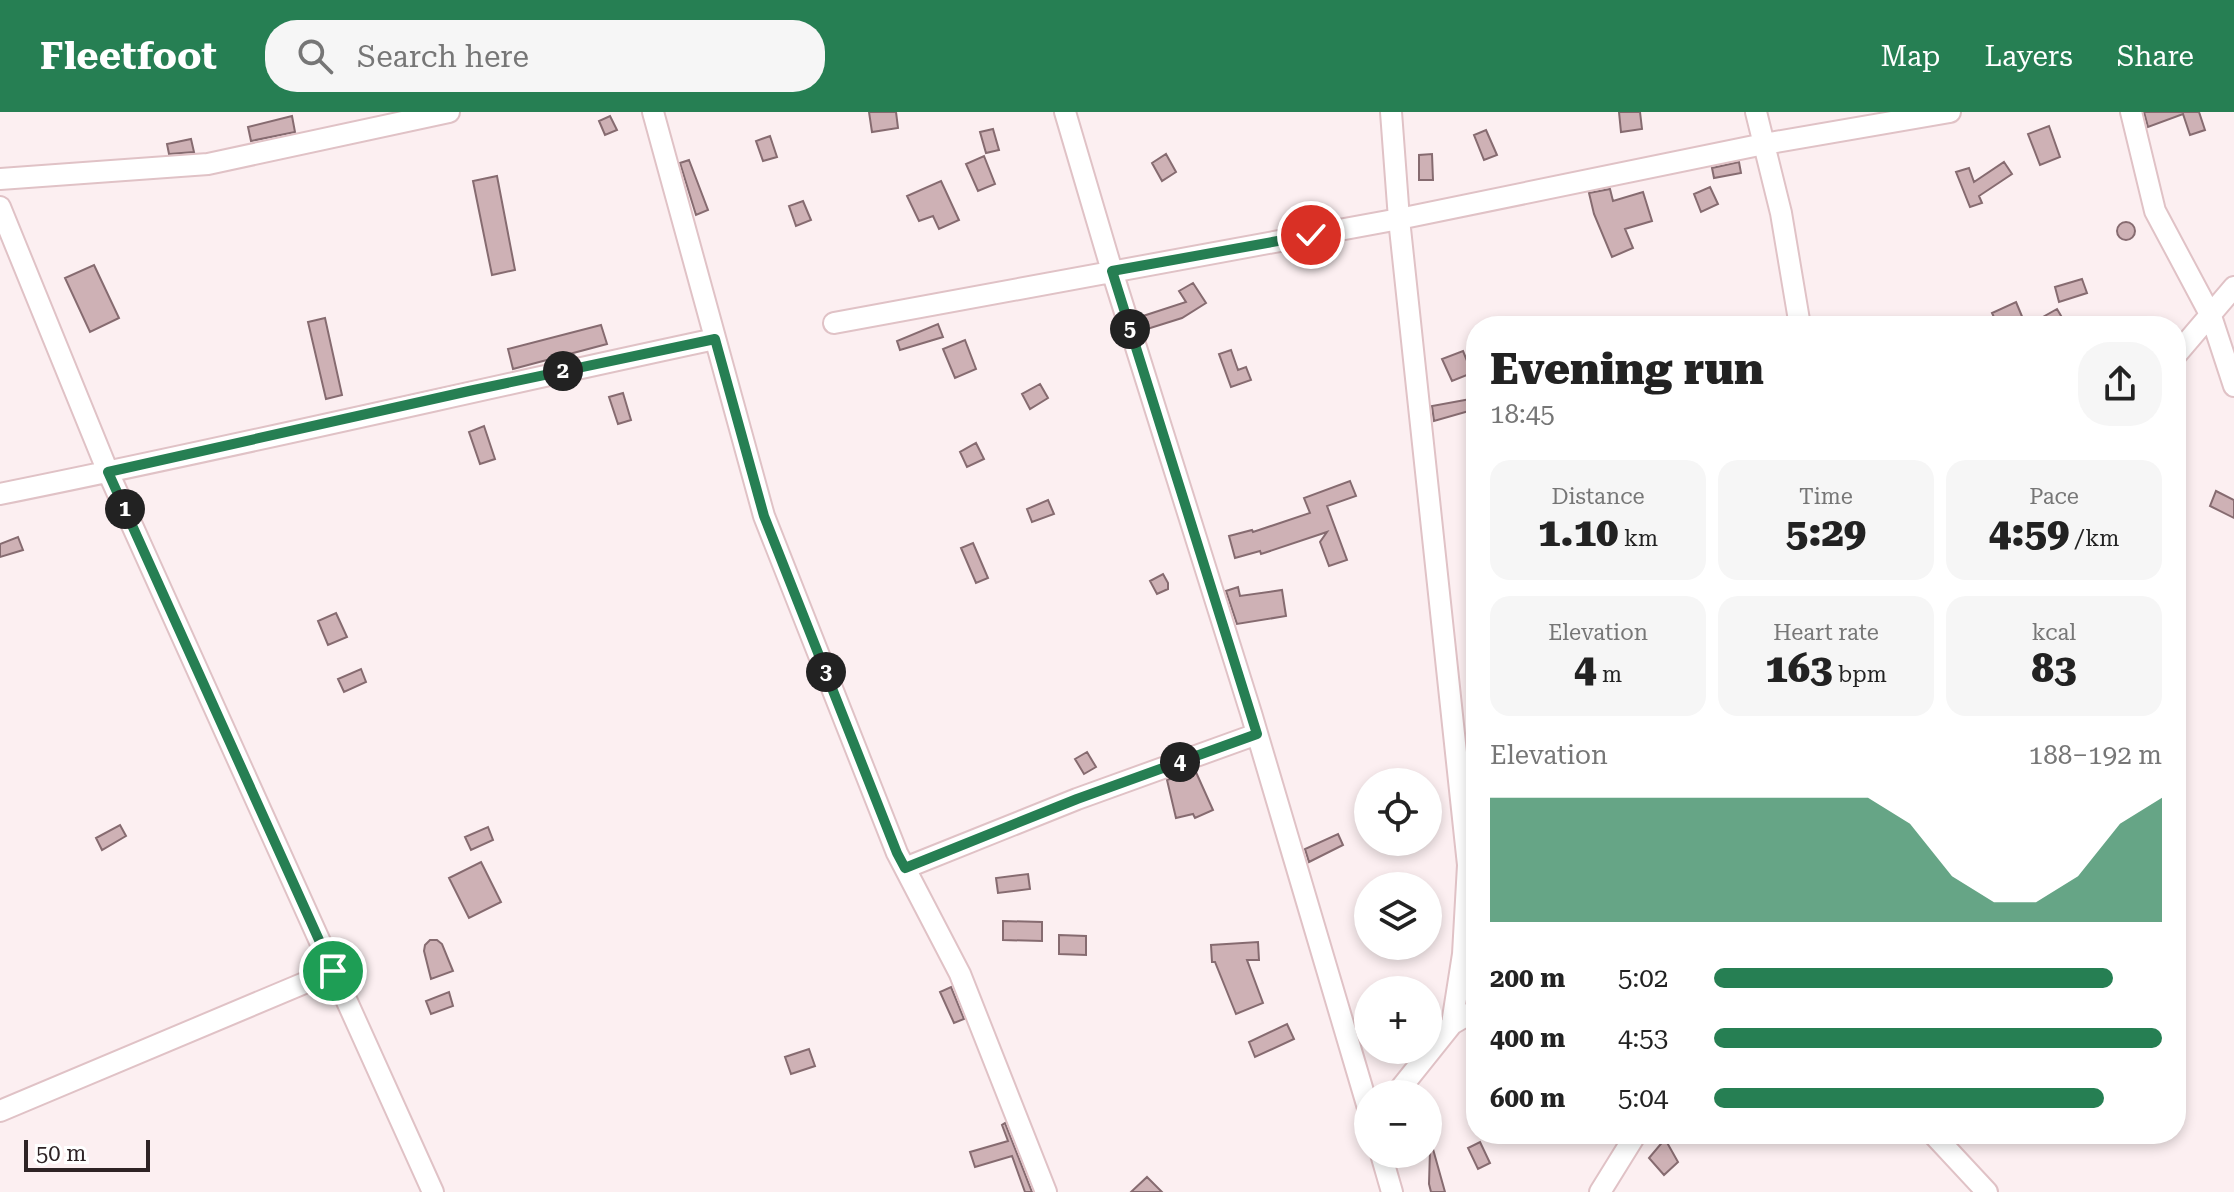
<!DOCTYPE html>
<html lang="en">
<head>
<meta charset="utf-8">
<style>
	body { margin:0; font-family:"Roboto Serif",serif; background:#f6f6f6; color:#222; height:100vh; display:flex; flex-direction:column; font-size:30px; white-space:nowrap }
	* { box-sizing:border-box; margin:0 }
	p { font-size:26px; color:#767676 }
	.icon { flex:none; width:44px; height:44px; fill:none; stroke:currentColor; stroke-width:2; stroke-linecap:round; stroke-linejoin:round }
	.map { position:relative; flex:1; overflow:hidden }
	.details { position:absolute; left:1466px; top:204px; width:720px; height:828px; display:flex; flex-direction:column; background:#fff; border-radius:32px; box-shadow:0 4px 12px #0003 }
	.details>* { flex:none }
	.fabs { position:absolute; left:1354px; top:656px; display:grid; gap:16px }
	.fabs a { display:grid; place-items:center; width:88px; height:88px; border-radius:50%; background:#fff; box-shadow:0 4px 12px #0003; font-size:40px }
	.scale { position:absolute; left:24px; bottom:20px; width:126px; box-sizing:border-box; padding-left:8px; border:4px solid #2e2325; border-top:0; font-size:22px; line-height:28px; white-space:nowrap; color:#2e2325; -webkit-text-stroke:6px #fff; paint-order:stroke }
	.pin { position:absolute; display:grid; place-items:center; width:68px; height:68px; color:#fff; margin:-34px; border:4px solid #fff; border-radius:50%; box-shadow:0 2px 8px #0007 }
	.km { position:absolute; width:40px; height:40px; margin:-20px; border-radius:50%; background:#222; color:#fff; font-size:22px; line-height:40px; text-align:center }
	.round { display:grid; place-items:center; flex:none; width:84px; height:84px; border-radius:32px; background:#f6f6f6 }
	.head { display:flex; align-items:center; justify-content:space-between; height:136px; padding:0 24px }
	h1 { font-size:44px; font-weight:800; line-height:60px }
	.stats { display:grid; grid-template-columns:repeat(3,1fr); gap:12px; height:136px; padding:8px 24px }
	.stats div { display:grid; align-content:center; border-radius:20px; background:#f6f6f6; text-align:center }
	.stats b { font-size:40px; font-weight:800 }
	.stats small { font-size:22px; font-weight:400 }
	.stats p { font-size:22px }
	.chart { height:224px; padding:16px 24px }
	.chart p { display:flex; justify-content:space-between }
	.chart svg { width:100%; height:144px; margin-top:8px; fill:#267f53; opacity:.7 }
	ul { padding:0 24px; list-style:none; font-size:26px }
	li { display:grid; grid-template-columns:128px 96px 1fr; align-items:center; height:60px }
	li i { height:20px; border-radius:10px; background:#267f53 }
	header { display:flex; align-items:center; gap:48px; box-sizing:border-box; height:112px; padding:0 40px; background:#267f53; color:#fff }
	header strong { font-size:38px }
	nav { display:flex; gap:44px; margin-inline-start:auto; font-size:28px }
	.search { width:560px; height:72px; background:#f6f6f6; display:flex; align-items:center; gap:20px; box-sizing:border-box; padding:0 28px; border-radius:32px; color:#767676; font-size:30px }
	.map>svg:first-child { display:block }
	.building { fill:#ceb1b5; stroke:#866b70; stroke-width:2 }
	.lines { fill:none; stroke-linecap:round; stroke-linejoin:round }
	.minor-casing { stroke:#e0c2c6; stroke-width:24 }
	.minor { stroke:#fff; stroke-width:20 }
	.route-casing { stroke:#fff; stroke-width:16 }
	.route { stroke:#267f53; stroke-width:10 }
</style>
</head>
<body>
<header>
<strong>Fleetfoot</strong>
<div class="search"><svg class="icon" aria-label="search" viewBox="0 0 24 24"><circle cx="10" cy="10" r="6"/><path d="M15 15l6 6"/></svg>Search here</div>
<nav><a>Map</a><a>Layers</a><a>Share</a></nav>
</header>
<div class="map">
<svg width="2234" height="1080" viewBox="0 0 2234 1080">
	<rect width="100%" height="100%" fill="#fceff1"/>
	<path class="building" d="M869,0H896L898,16L872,20Z
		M1619,0H1640L1642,17L1621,20Z
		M2144,0H2199L2205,18L2190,23L2183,2L2148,15Z
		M292,4L295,20L251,29L248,15Z
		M610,4L617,18L605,23L599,9Z
		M2049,14L2060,45L2040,53L2028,22Z
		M993,17L999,38L986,41L980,20Z
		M1486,18L1497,43L1484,48L1474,23Z
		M770,24L777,45L763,49L756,29Z
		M191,27L194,40L169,42L167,32Z
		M1166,42L1176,60L1162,69L1152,51Z
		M1432,42L1433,68H1419V43Z
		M984,44L995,72L978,79L966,52Z
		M689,48L708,98L696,103L680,51Z
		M1739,50L1741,61L1714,66L1712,56Z
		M2004,50L2012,62L1979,84L1982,91L1970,95L1956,60L1969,56L1974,70Z
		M497,64L515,158L492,163L473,69Z
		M941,69L959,108L939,117L933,104L919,109L907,84Z
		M1710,75L1718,92L1701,100L1694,82Z
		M1610,77L1613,89L1643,80L1652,109L1625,117L1633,136L1612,145L1594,102L1589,81Z
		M803,89L811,108L796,114L789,94Z
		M2117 119a9 9 0 1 1 18 0a9 9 0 1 1-18 0Z
		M94,153L119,206L90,220L65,166Z
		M2082,167L2087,181L2059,190L2055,175Z
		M1193,171L1206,191L1182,206L1144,218L1140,205L1186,190L1179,179Z
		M2016,190L2026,214H1998L1992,201Z
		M2057,197L2067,214H2027Z
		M325,206L342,283L326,287L308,210Z
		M938,212L943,225L900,238L897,229Z
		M601,213L607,232L513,257L508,237Z
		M965,228L976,257L955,266L943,237Z
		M1231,238L1238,258L1246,255L1251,268L1231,275L1219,242Z
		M1463,239L1472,261L1452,269L1442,247Z
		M1040,272L1048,286L1030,297L1022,282Z
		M623,281L631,308L618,312L609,285Z
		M1476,286V297L1434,309L1432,294Z
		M484,314L495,347L480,352L469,320Z
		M976,331L984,347L967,355L960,340Z
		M1350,369L1356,384L1327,394L1347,448L1329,454L1320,430L1327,420L1261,442L1260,439L1235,446L1229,424L1252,418L1253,420L1310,401L1304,386Z
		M2216,379L2234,388V406L2210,394Z
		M1048,388L1054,402L1032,410L1027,397Z
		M18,425L23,438L0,445V432Z
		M973,431L988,466L976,471L961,436Z
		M1163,462L1168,471V477L1157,482L1150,469Z
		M1238,475L1240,484L1282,478L1286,504L1237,512L1226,479Z
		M336,501L347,525L328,533L318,509Z
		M361,557L366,570L344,580L338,567Z
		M1087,640L1096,655L1084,662L1075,647Z
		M1195,658L1213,698L1195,706L1193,702L1176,706L1167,668Z
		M120,713L126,724L102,738L96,726Z
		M488,715L493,728L471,738L465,725Z
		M1338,722L1343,733L1309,750L1305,737Z
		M481,750L501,790L469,806L449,766Z
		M1028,762L1030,777L998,781L996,766Z
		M1003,809L1042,810V829L1003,828Z
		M1059,823L1086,824V843L1059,842Z
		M430,828H437L442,832L453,859L431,867L424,839L425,833Z
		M1258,830L1259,848H1247L1263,891L1236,902L1215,850H1212L1211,833Z
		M951,875L964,907L954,911L940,880Z
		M449,880L453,894L431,902L426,889Z
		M1287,912L1294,927L1255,945L1249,930Z
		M809,937L815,954L791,962L785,945Z
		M1005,1011L1032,1080H1025L1012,1044L975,1055L970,1040L1008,1029L1002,1013Z
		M1665,1027L1678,1050L1664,1063L1649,1046Z
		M1480,1030L1490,1051L1478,1057L1468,1036Z
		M1433,1037L1445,1080H1431L1429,1072L1430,1038Z
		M1147,1065L1162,1080H1131Z"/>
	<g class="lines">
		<g class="minor-casing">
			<path id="minor" d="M653,0L764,404L897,741L960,862L1046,1080
				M1065,0L1112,159L1251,601L1368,996
				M1391,0L1399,107L1468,753L1463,842L1452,912L1396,982
				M1756,0L1781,101L1800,214
				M2131,0L2155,99L2211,204L2234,274
				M0,67L208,52L449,0
				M0,95L108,360L433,1080
				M834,211L1399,107L1764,32L1950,0
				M2176,243L2234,175
				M0,382C239,334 476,278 715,227
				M905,756L1077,687L1257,622
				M1452,912L1476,898
				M0,999L333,859
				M1933,1022L1987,1080
				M1381,1042L1392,1080
				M1600,1080L1636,1022"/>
		</g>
		<use href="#minor" class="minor"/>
	</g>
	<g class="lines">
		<g class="route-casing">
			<path id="route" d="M333,859L108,360L469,279L715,227L764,404L897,741L905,756L1077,687L1257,622L1112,159L1311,123"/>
		</g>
		<use href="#route" class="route"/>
	</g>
</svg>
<div class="fabs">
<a><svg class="icon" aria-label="locate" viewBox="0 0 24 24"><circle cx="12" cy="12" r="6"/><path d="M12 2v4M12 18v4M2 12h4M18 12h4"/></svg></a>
<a><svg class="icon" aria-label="layers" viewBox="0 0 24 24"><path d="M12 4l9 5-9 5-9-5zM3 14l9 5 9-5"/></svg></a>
<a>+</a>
<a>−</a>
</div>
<div class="scale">50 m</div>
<div class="pin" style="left:333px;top:859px;background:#1e9e55"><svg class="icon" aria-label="arrive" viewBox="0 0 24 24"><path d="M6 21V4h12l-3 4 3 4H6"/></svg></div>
<div class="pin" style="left:1311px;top:123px;background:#d93025"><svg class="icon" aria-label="check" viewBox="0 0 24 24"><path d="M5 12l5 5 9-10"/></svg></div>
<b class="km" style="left:125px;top:397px">1</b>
<b class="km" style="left:563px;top:259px">2</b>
<b class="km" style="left:826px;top:560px">3</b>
<b class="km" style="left:1180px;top:650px">4</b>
<b class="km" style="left:1130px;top:217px">5</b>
<section class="details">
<div class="head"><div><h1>Evening run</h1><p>18:45</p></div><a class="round"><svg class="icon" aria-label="share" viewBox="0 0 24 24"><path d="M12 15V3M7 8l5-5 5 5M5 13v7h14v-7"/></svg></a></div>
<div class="stats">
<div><p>Distance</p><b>1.10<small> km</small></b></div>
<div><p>Time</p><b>5:29</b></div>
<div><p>Pace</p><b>4:59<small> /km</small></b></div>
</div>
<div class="stats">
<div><p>Elevation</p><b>4<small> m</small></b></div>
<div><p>Heart rate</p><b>163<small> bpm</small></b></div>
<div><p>kcal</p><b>83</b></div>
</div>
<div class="chart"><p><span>Elevation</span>188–192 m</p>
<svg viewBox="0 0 160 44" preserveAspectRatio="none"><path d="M0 44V6L10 6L20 6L30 6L40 6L50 6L60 6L70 6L80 6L90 6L100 14L110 30L120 38L130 38L140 30L150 14L160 6V44z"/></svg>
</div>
<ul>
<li><b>200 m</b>5:02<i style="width:89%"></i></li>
<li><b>400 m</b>4:53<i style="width:100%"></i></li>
<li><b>600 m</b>5:04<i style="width:87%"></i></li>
</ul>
</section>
</div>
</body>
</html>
